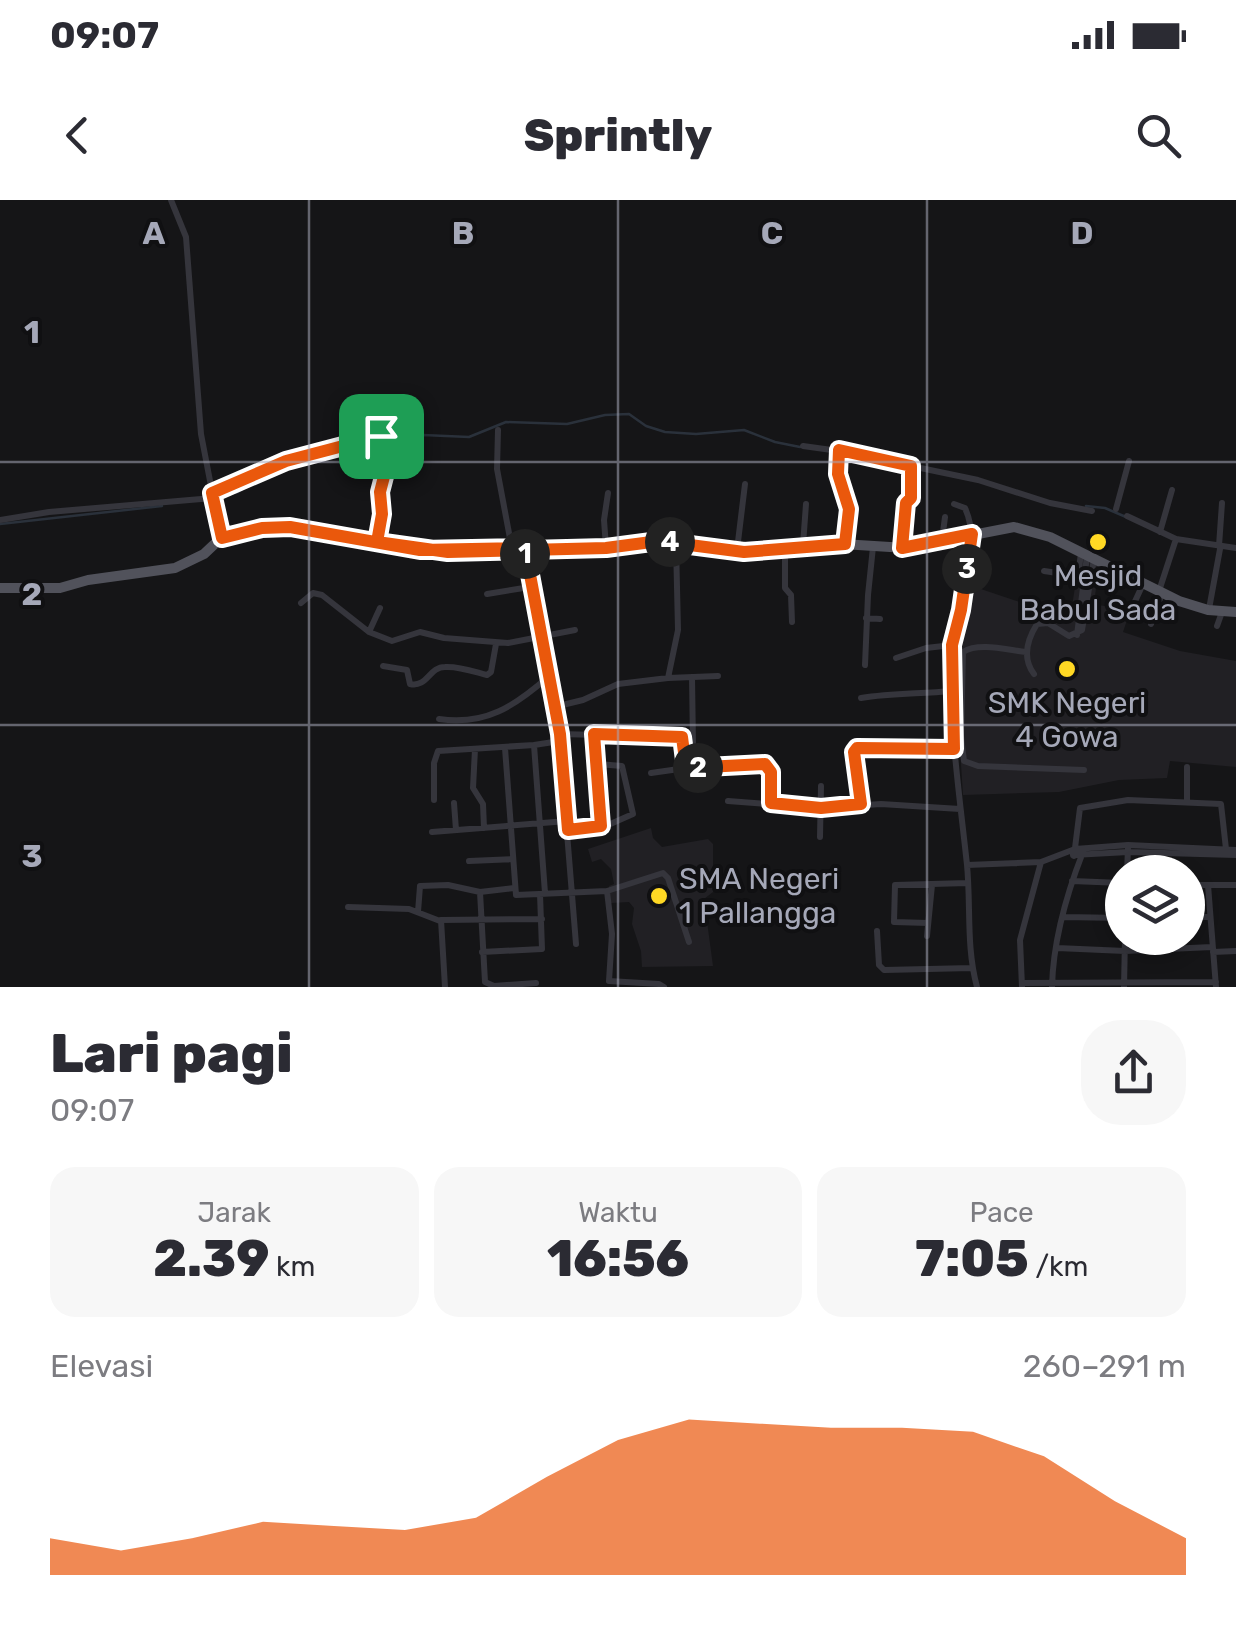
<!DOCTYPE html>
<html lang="id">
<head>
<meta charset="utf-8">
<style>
	body { margin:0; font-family:Rubik,sans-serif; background:#f7f7f7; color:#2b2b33; height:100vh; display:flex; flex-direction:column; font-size:38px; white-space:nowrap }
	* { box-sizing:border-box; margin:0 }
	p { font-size:32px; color:#7c7c81 }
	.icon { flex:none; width:55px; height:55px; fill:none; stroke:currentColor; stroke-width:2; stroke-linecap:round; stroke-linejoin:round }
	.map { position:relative; height:787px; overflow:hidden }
	.side { display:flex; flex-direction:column; background:#fff; flex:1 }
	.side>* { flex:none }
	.buttons { position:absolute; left:1105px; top:655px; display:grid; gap:20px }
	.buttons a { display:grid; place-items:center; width:100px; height:100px; border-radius:50%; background:#fff; box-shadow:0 5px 15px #0003; font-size:50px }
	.pin { position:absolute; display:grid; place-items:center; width:85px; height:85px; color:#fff; margin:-42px; border-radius:20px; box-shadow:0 5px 15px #0006 }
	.km { position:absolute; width:50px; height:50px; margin:-25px; border-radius:50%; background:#222; color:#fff; font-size:28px; line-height:50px; text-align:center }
	.round { display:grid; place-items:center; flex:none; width:105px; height:105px; border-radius:40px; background:#f7f7f7 }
	.headline { display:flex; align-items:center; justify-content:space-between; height:170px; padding:0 50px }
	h1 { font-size:55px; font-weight:800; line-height:75px }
	.figures { display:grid; grid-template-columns:repeat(3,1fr); gap:15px; height:170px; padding:10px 50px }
	.figures div { display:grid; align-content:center; border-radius:25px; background:#f7f7f7; text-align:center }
	.figures b { font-size:50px; font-weight:800 }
	.figures small { font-size:28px; font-weight:400 }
	.figures p { font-size:28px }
	.chart { height:280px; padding:20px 50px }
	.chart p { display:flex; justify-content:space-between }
	.chart svg { width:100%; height:180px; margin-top:10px; fill:#ea580c; opacity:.7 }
	.status { display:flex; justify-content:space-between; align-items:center; height:70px; padding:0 50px; background:#fff; direction:ltr }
	.status svg { height:28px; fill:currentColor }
	header { display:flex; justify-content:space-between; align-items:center; height:130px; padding:0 50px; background:#fff; font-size:45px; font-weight:800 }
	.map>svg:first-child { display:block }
	.built { fill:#212024 }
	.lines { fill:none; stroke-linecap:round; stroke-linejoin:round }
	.stream { stroke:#2a313b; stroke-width:2.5 }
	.street { stroke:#35353c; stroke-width:6 }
	.primary { stroke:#51525b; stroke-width:10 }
	.route-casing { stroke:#fff; stroke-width:20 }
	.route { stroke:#ea580c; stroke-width:12 }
	.grid { fill:none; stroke:#a5a8b8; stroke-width:2.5; stroke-opacity:0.55 }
	.poi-dot { fill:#ffd824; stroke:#101012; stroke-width:4 }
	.labels { text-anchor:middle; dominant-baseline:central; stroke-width:8; stroke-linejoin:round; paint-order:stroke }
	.poi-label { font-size:30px; fill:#a5a8b8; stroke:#101012 }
	.grid-label { font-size:32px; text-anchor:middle; font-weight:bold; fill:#a5a8b8; stroke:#101012; stroke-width:8; stroke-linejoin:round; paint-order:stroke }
</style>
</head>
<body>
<div class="status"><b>09:07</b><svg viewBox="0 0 49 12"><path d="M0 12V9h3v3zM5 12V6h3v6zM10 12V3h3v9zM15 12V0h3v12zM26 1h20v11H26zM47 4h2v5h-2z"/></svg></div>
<header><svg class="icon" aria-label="back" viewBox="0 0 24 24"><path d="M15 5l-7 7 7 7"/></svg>Sprintly<svg class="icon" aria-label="search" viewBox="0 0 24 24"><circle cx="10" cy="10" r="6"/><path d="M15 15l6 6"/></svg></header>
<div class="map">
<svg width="1236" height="787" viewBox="0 0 1236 787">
	<rect width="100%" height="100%" fill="#151517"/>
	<path class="built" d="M1080,355L1099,364L1094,404L1130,411L1123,432L1180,451L1236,461V567L1170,561L1167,578L1119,580L1059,592L963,595L956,487L957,450L972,386L1070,419Z
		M651,628L653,638L662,647L708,639L713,644V692L704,699L713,766L642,767L641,751L632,724L634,708L629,702L611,703L609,686L614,684L611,669L601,659L592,662L588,649Z"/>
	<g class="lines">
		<path class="stream" d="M398,240L423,235L469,237L506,222L567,224L605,215L629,214L646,226L665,232L696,234L744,230L775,242L800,247
			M305,259L390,241
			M882,263L908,269
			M214,297L238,292L278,267
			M1086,306L1105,308L1126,317
			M0,324L162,306"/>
		<path class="street" d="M171,0L186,37L201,234L221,338
			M498,230L497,269L512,349
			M803,246L839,251
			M212,293L286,261L391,233L395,238L380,292L382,314L377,341
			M954,304L965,308C986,354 951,418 951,466C950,533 960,599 967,665C971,706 966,747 977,787
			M1116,309L1129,261
			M1127,316L1176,339
			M0,320L49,312L213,298
			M1160,332L1172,290
			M942,340L945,317
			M845,344L849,309L838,274L839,251L978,280L1050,303L1092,311
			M803,345L806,304
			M1219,346L1222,303
			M606,347L604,320L608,293
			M902,347L906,303L911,298V266
			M525,349L559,534L576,744
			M785,349V388L791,395L792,422
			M737,350L745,284
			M1044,371L1078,376L1081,353
			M1159,391L1176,339L1236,348
			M487,394L530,387
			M301,403L313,393L322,395L369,432L392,441L420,432L444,438L508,443L575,430
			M1209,409L1220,349
			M1131,410L1143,384
			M866,418L880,419
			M1151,424L1162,393
			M1217,426L1222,412
			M369,432L380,408
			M1077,435L1087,356
			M1026,452C1007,450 979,442 963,452L961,536L964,561L978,566L1084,570
			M896,458L926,448L952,445
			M865,465L868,395L873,347
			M383,466L407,470L410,484C427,488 429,467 445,467C459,466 475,472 487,475L491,472L496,444
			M1034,474C1022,458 1027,440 1037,424L1048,423L1069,436L1082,430L1094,359
			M692,477L693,545
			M668,478L718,476
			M861,498C892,493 921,494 951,491
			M554,507L583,500L618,484L668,478L678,430L676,344
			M439,519C485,526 515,506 548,477
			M559,534L682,537L686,568L651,573
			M594,534L601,627
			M505,548L516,695L607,691L663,673L668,678L689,742
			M475,549L473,588L483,604L484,628
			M686,568L765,564L771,572V603
			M434,600V563L438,551L534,545
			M1187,600V567
			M728,601L821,608L881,604L960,609
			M454,603L456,630
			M861,604L855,549H954
			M568,630L608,625L633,614L622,566L598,564
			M432,632L567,621
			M820,637L821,586
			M1073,655L1128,652L1236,655
			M1074,656L1080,608L1128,600L1221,604L1226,649L1222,654
			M469,661L513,659
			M967,665L1041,662L1075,649L1128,645L1236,650
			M1127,672L1128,649
			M1072,681L1122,683
			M1188,685H1236
			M1208,685L1216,787
			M514,688L480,692L485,782L494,786L536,783
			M607,691L612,734L609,781L659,784L664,787
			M545,693L534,545L560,541
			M348,707L409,709L440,721
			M418,712L420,686L448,685L480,692
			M1064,717L1122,718
			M1188,717H1210
			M928,723L894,722L895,685L968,683
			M877,731L879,765L884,770L972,768
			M927,736L932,685
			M1057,748L1125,751L1212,747
			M482,752L542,749L540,694
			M1213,752L1236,751
			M1022,783L1216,782
			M445,787L441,720L542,719
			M1022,787L1020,740L1041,662
			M1052,787C1053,743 1067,693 1083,652
			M1124,787L1125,738"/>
		<path class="primary" d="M0,388H60L88,380L175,368L204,354L221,338L262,328L289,327L438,352L588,349L659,341L762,352L826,343L906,348L1014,327L1050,337L1179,401L1208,410L1236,412"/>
	</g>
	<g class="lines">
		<g class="route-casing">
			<path id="route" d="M381,236L286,261L212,293L222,338L262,328L290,327L420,350L525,348L560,534L568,630L601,626L594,534L682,537L686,568L765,564L771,572V603L821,608L861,604L854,552L857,548L954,549L952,445L961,410L972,334L902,348L906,303L911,298V266L839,250L838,274L849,309L845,344L744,352L659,341L606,348L448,352L377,342L382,314L380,292L394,238L391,234L381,236"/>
		</g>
		<use href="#route" class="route"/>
	</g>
	<path class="grid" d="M309,0V787M618,0V787M927,0V787M0,262H1236M0,525H1236"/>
	<g class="poi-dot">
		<circle cx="1098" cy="342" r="10"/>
		<circle cx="1067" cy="469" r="10"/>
		<circle cx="659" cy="696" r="10"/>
	</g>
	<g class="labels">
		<g class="poi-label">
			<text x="1098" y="376">Mesjid<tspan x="1098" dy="34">Babul Sada</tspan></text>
			<text x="1067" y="503">SMK Negeri<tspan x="1067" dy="34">4 Gowa</tspan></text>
			<text x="679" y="679" text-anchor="start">SMA Negeri<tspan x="679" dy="34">1 Pallangga</tspan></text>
		</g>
	</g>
	<g class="grid-label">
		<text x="154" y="44">A</text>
		<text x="463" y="44">B</text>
		<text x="772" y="44">C</text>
		<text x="1082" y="44">D</text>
		<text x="32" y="143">1</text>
		<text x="32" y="405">2</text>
		<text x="32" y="667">3</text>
	</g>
</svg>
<div class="buttons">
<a><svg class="icon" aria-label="layers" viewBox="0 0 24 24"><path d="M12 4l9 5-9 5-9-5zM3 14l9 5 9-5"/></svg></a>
</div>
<div class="pin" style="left:381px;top:236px;background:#1e9e55"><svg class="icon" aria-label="arrive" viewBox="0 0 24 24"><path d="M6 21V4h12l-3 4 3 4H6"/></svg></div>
<b class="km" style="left:525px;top:354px">1</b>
<b class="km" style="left:698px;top:568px">2</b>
<b class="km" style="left:967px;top:369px">3</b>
<b class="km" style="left:670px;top:342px">4</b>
</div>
<section class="side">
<div class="headline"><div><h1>Lari pagi</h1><p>09:07</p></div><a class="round"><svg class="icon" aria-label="share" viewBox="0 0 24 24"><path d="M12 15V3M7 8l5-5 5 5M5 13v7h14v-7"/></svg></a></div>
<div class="figures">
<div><p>Jarak</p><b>2.39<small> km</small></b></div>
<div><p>Waktu</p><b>16:56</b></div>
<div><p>Pace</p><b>7:05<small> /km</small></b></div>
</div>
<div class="chart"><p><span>Elevasi</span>260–291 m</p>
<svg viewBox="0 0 160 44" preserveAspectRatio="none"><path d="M0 44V35L10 38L20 35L30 31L40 32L50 33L60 30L70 20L80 11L90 6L100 7L110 8L120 8L130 9L140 15L150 26L160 35V44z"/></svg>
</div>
</section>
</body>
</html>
